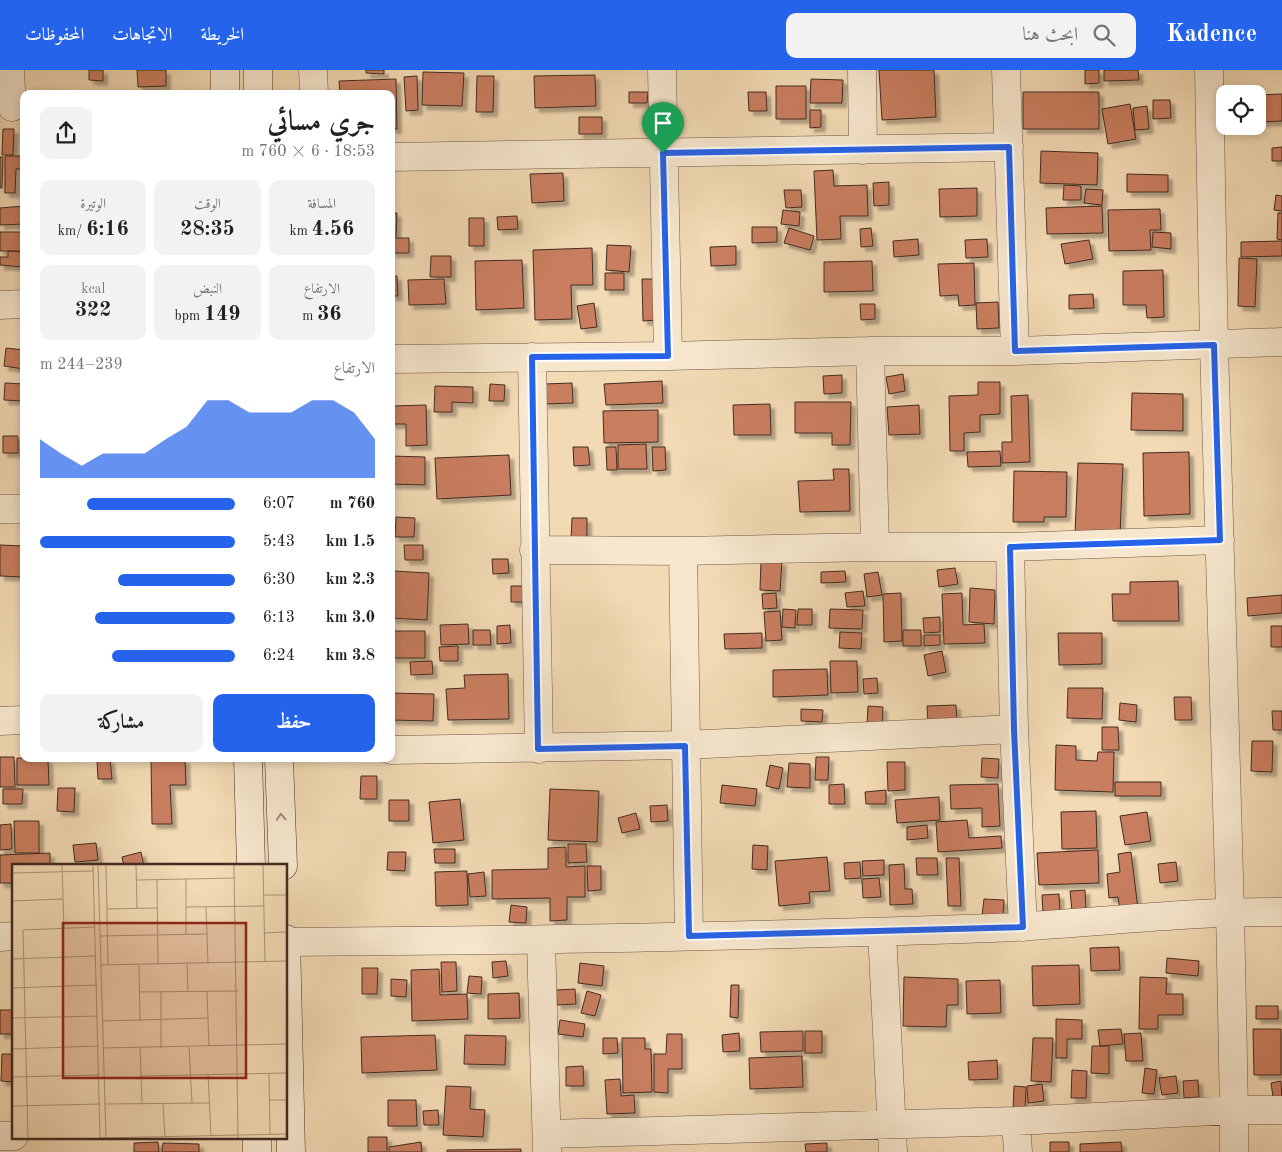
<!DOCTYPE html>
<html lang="ar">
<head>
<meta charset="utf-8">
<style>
	body { margin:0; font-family:"Old Standard TT",Amiri,serif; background:#f2f2f2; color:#202124; direction:rtl; height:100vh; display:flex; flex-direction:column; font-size:19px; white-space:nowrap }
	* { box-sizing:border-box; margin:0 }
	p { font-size:16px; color:#757577 }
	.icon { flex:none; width:28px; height:28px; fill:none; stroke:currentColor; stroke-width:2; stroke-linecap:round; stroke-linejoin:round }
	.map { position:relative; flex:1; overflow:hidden; direction:ltr }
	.panel { position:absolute; left:20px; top:20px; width:375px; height:672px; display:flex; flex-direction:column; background:#fff; border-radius:10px; box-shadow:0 2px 8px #0003; direction:rtl }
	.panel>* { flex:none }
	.buttons { position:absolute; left:1216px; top:15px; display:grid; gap:10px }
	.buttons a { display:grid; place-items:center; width:50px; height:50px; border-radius:10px; background:#fff; box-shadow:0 2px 8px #0003; font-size:25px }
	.pin { position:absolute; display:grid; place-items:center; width:42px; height:42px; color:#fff; margin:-51px -21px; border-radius:50% 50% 50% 0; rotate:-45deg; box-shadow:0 0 5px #0007 }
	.pin .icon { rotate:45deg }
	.round { display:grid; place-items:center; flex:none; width:52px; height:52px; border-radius:10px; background:#f2f2f2 }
	.summary { display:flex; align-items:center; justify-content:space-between; height:85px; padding:0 20px }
	h1 { font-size:28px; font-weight:700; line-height:38px }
	.metrics { display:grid; grid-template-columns:repeat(3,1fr); gap:8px; height:85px; padding:5px 20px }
	.metrics div { display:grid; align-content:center; border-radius:10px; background:#f2f2f2; text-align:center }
	.metrics b { font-size:21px; font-weight:700 }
	.metrics small { font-size:14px; font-weight:400 }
	.metrics p { font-size:14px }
	.chart { height:140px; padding:10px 20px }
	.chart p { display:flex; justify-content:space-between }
	.chart svg { width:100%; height:90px; margin-top:5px; fill:#2563eb; opacity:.7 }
	.primary-button { display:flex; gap:10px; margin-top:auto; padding:10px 20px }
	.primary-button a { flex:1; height:58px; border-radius:10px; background:#2563eb; color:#fff; font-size:20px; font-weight:700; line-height:58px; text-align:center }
	.primary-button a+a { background:#f2f2f2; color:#202124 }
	ul { padding:0 20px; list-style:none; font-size:16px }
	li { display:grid; grid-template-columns:80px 60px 1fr; align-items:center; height:38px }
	li i { height:12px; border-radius:6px; background:#2563eb }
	header { display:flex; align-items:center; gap:30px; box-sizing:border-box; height:70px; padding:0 25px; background:#2563eb; color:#fff }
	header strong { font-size:24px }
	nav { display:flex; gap:28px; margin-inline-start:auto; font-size:18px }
	.search { width:350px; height:45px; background:#f2f2f2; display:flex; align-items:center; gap:12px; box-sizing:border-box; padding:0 18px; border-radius:10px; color:#757577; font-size:19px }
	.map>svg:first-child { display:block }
	.building { fill:#c97e61; stroke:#422b21; filter:url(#shadow) }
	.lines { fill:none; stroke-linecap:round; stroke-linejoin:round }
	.minor-casing { stroke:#6e5746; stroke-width:29 }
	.secondary-casing { stroke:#422b21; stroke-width:29 }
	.minor { stroke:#f7e7ce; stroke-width:28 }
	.secondary { stroke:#f7e7ce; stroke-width:28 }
	.oneway { stroke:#9c8978 }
	.route-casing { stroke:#fff; stroke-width:10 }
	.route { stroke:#2563eb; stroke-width:6 }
	.inset-road { fill:none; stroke:#ac9479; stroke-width:1 }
	.view { fill:#8f2418; fill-opacity:0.15; stroke:#8f2418; stroke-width:2.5 }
	.inset-edge { fill:none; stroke:#422b21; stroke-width:2.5 }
</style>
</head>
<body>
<header>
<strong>Kadence</strong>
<div class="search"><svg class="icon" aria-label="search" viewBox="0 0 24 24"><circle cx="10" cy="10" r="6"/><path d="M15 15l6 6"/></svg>ابحث هنا</div>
<nav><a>الخريطة</a><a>الاتجاهات</a><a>المحفوظات</a></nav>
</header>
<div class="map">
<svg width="1282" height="1082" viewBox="0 0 1282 1082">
	<defs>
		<filter id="shadow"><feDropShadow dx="4.5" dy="4.5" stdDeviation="1" flood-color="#0004"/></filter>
	</defs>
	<rect width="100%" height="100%" fill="#f2dab4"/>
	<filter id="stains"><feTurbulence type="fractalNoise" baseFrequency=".004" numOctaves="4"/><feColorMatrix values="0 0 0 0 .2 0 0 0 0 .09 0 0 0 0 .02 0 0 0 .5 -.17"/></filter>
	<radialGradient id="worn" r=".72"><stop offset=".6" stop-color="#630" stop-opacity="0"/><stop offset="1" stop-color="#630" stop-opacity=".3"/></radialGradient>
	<path class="building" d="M89,0H103V11L89,10Z
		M137,0H166V16L138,17Z
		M366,0H384V4L366,3Z
		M879,0H934L936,47L882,50Z
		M1085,0H1099V13L1085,14Z
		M1104,0H1138L1139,10L1104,11Z
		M423,2L464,3L462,36L422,35Z
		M595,5L596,36L535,38L534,6Z
		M417,6L418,40L406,41L404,7Z
		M477,6H494L493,42H476Z
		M396,9L397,59H391V24H340L339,11Z
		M811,9L843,10L842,33H810Z
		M776,16H806V49H776Z
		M629,22H648L647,33H629Z
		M748,22H766L767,41H749Z
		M1023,22H1099V59H1023Z
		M1282,24V51L1258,52V25Z
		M1153,30H1170L1171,48L1153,49Z
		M1130,34L1136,69L1108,74L1102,39Z
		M1147,36L1149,59L1135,60L1133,38Z
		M810,40H821V57L810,58Z
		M579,47H602V64H579Z
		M3,59H14L13,85H2Z
		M1282,77V91H1272V78Z
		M1041,81L1098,83L1097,115L1040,113Z
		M5,86H24V99H16L15,123H5Z
		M0,87H3L2,118H0Z
		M833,100L834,116L867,115L868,146H840L841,169L817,170L814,101Z
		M563,103L564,131L532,133L530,104Z
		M1127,104L1168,105V122H1127Z
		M889,112V135L874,136L873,113Z
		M1064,115L1081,116V130H1063Z
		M977,118V146L940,147L939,119Z
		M1086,119L1103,120L1102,135L1084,133Z
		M784,120H801L802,137L786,138Z
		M1276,125L1282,126V141L1274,140Z
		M24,136V154L0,155V138Z
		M1102,136L1103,163L1047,164L1046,138Z
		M1160,139L1161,160H1150L1151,180L1109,181L1108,140Z
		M783,140L800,142L799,156L781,154Z
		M391,143H397L396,168H409V183H391Z
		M1278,143H1282V170L1277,169Z
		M517,146L518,159L498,160L497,147Z
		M469,148H484V176H469Z
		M752,157H777V172L752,173Z
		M789,158L814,166L810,180L784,173Z
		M871,158L873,176L861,177L860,159Z
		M0,162H24V181H0Z
		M1153,162L1171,163V179L1152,177Z
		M918,169L919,185L894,187L893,171Z
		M987,169L988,187L966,188L965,170Z
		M1089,170L1093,189L1065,194L1061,174Z
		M1282,171V186L1241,187V172Z
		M607,175L631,176L629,202L606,200Z
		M736,176V195L711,196L710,177Z
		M592,178L593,215H571L572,249L535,250L533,180Z
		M8,181L24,182V197L0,195V187H8Z
		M431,186H451V207H430Z
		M1239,188L1257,189L1255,237L1238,236Z
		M522,190L524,238L476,240L475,191Z
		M872,191L873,221L824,222V192Z
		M974,193L975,235L959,236L958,225L940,226L938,194Z
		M1163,200L1164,247L1147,248L1146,235H1123V201Z
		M605,203H624V220H605Z
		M391,206H397L398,226H391Z
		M444,209L446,234L409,235L408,210Z
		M642,209H656L657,250L643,251Z
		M1093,224L1094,238L1069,239V225Z
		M998,232L999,258L977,259L976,233Z
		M594,233L597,257L581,259L577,236Z
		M860,234H875V249L861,250Z
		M6,278L24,280V299L4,296Z
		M903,304L905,321L889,324L886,307Z
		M842,305V323L824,324L823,306Z
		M662,311L663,333L606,335L604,314Z
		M978,312H1000V344L980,345V362L964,363V381H950L949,326L978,325Z
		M5,313L24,314V331L4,330Z
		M572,313L573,333L544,334V314Z
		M490,314L505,315L504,331H489Z
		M435,316L473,317V333L452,332V342H434Z
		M1132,323L1183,324V361L1131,360Z
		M1028,325L1030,392L1002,393V372H1012L1011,326Z
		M795,332H851L850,375H832V363H795Z
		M770,334L771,365H734L733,335Z
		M426,335L427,375L406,376V354H391V336Z
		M919,335L920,364L889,365L887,337Z
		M658,340V372L604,373L603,341Z
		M3,366H18V383H3Z
		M646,374L647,399H618V375Z
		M573,377H588L590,395L574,396Z
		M606,377H616L617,400H607Z
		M652,377H665L666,400L653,401Z
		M1000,381L1001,396L968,397L967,382Z
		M1189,382L1190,444L1144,446L1143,383Z
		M509,385L511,425L437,429L435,388Z
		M391,386L425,387V415L391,414Z
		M1078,393L1123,394L1120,465L1075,464Z
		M833,399H849L850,441L800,442L798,411L834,410Z
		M1014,401L1067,402L1066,447H1044V452H1013Z
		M396,447L415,448L414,467H395Z
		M572,448H587V469H571Z
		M0,475L24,476V507L0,506Z
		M404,475H423V490H405Z
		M492,489H508L509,503L493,504Z
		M761,490L782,491L780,521L760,520Z
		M955,498L958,514L939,517L937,500Z
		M393,501L429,503L427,550L391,548V518H393Z
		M845,501L846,512L821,513V502Z
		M878,502L882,525L867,527L864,504Z
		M1178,511L1179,551H1113L1112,524H1130V512Z
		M511,516H532V532H511Z
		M970,518L995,520L994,554L969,552Z
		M863,521L865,536L847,537L845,523Z
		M776,523L777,538L763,539L762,524Z
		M901,523L902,571L884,572L883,524Z
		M962,523L963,555L984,554L985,573L944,574L942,524Z
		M1282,525V543L1248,546L1247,528Z
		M783,539L796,540L795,558L782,557Z
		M798,539H812V555H797Z
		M830,539L863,540L862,559L829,558Z
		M780,541L782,570L766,571L764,542Z
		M940,547V562L924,563L923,548Z
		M468,554L469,574L441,575L440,555Z
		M510,555L511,573L497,574V556Z
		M1271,556H1282V577H1271Z
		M473,560H490L491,575H473Z
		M903,560H921V576H903Z
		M391,561H425V588H391Z
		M840,562L862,563L861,579L839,578Z
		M762,563V578L725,579L724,564Z
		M1058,563H1102V594L1059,595Z
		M924,565H940V575L924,576Z
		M458,576V591H440L439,577Z
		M942,581L946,602L928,606L924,585Z
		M432,591L433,604L411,605L410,592Z
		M830,591H857L858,622L831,623Z
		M827,599L828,625L773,627V600Z
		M508,604L509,649L448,650L446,619L465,618L464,605Z
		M877,608L878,623L864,624L863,609Z
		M1068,618H1103L1102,649L1067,648Z
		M391,623L434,624L433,651L391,650Z
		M1174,627H1191L1192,650H1175Z
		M1120,633L1137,635L1136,652L1119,650Z
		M956,635L957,653L928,654L927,636Z
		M868,636L883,637L882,655H867Z
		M801,639L823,640L822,652L801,651Z
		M1272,641H1282V660H1273Z
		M1102,657H1118L1119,680H1102Z
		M1252,671H1273L1272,702L1251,701Z
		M1056,675L1076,676V690L1097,691L1098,682H1114L1113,722L1055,720Z
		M0,687H14L15,717H0Z
		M816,687H829L828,710H815Z
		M17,688L48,689L49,715H17Z
		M982,688L999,689L998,708L981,707Z
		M97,689H110L112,709H98Z
		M151,689H185L186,715H170L172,754H152Z
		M887,692H905V720L888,721Z
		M789,693L810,694V718L787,717Z
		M770,695L783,698L779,719L766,716Z
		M361,706H377V729H360Z
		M1115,712H1161V726H1115Z
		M844,714L845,734H829V715Z
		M998,714L1000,756L982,757V738L951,739L950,715Z
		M722,715L757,719L755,736L720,733Z
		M58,718H75L74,742L57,741Z
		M3,719H23L22,734H3Z
		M550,719L599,721L597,772L548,770Z
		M886,720V734H866L865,722Z
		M939,727L940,750L897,753L895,730Z
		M460,729L464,770L433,773L429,732Z
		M389,730H409V751H389Z
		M667,735L668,751L651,752L650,736Z
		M1096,741L1097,778L1062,779L1061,742Z
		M1147,742L1151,771L1125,775L1120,746Z
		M636,743L640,759L622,763L618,748Z
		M967,750L969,768L1001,766L1002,778L938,782L936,752Z
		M14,751H39V783H15Z
		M11,754L12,779L0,780V755Z
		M927,755L928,768L907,770V757Z
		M96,773L98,790L75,792L73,775Z
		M568,774H586L587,792L568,793Z
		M753,775L768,776L767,800L752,799Z
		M566,777V797L585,796V827H567V850L550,851V828L492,829V800L548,799V778Z
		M434,779H455V793H435Z
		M1098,780L1099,813L1039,815L1037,783Z
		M141,782L144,796H124L122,787Z
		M388,782H406L405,801L387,800Z
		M1131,782L1138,839L1120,841L1118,827L1109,828L1107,804L1120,802L1118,784Z
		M50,783V796H14V813H0V785Z
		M827,787L830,821L809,822L810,833L779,836L775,791Z
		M916,788H937L938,805H917Z
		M946,788H959L961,836H948Z
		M884,790V805L863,806L862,791Z
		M860,792L861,808L845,809L844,793Z
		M1176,792L1178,811L1160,813L1158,794Z
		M904,794L905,819H912L913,834L890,835L889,795Z
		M587,796H601V820L588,821Z
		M467,801L468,835L436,836L435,802Z
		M484,802L486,826L470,827L468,804Z
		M879,808L881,827L863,828L862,809Z
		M1085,820L1086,840L1072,841L1070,821Z
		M1059,824L1060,842L1043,843L1042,825Z
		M984,829L1004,830L1003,847L982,846Z
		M511,835L527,837L526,853L509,852Z
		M1119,877L1120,900L1091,901L1090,878Z
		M1167,888L1199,891L1198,906L1166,903Z
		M506,891L508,906L493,908L492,892Z
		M441,892H456L457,921L442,922Z
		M580,893L604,896L602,916L578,913Z
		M1079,895L1080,934L1033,936L1032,896Z
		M362,898H378L377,924H362Z
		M439,899L440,925L467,924L468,949L412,951L411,900Z
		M469,906L482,907L481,924L467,923Z
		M904,907L958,909V935H947L946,957L903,956Z
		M1140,907L1167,908L1166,924H1183V945H1158V959H1139Z
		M391,909L407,910L406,927L391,926Z
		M1000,910L1001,943L967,944L966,911Z
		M731,915H739L738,948L730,947Z
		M575,919L576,934L557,935L556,920Z
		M587,921L601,925L595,946L581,943Z
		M519,923L520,948L488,949V924Z
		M1256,936H1278V949H1256Z
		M0,940H14V964H0Z
		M1056,949L1082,950V969H1067V988H1056Z
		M560,950L585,954L583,967L558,964Z
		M1121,959L1123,974L1100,976L1098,960Z
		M1253,959H1281V1005H1254Z
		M803,961V981L761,982L760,962Z
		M805,961H822V983H805Z
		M739,963L740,981L723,982L722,965Z
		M1141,963L1143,991H1126L1124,964Z
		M667,964H682V999H668V1023L654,1022V984H666Z
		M435,965L437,1000L362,1003L361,967Z
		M465,965L506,966L505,995L464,994Z
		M603,968H617L618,983L603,984Z
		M622,968H645V979H651L652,1022L623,1023Z
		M1033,968H1053L1051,1012L1031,1011Z
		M1092,976H1109V1004L1091,1003Z
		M2,984H14V1012L1,1011Z
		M802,986L803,1017L750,1019L749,988Z
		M997,990L998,1009L969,1010L968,992Z
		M583,996L584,1016H566V997Z
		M1145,998L1157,1000L1154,1024L1142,1023Z
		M1072,1000L1087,1001L1086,1028H1071Z
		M1176,1006L1178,1023L1162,1025L1159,1008Z
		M620,1009L621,1026L634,1025L635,1043L607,1044L605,1010Z
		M1198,1010L1199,1027L1184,1028L1183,1011Z
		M1281,1011L1282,1033L1274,1034L1271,1013Z
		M1042,1014L1044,1031L1028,1033L1027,1016Z
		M446,1016L471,1017L470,1039L485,1040L483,1067L443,1065Z
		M1014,1016L1026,1017L1025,1042L1013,1041Z
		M388,1030H416L417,1056H388Z
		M438,1040L439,1055H424L423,1041Z
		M368,1067H387V1082H368Z
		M158,1072L159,1082H134V1073Z
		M421,1072L422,1082H389V1077Z
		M1050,1072H1069V1082H1050Z
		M1121,1072L1122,1082H1080V1074Z
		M163,1073L199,1074V1082H162Z
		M827,1073V1082H806L805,1074Z
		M521,1079V1082H447V1080Z"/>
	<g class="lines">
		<g class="minor-casing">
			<path id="minor" d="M10,0L12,37
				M313,0L314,24
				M662,0L668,286
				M862,0L863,80
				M1006,0L1015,281
				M1209,0L1214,275L1230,841L1234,1040V1082
				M391,87L1009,77
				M0,235L24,234
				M870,281L875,477
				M532,287L539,679
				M391,289L668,286L870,281H1015L1282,272
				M0,439H24
				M1010,477L1014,659L1023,857
				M534,480L683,481L875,477H1010L1220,470
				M683,481L689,866
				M0,651L24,650
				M391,680L685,675L1014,659
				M882,862L893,1082
				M0,867L14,866
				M541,871L547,1081
				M286,872C522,871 757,866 992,858C1089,854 1185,841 1282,842
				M1016,1051L1018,1082
				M547,1064L1016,1051L1234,1040H1282
				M0,1066H14"/>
		</g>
		<g class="secondary-casing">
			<path id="secondary" d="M225,0V24
				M258,0V24
				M248,689L251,796
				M279,689L283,796
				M286,869L291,1082
				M257,1068V1082"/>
		</g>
		<use href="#minor" class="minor"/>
		<use href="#secondary" class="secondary"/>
	</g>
	<defs><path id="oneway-chevron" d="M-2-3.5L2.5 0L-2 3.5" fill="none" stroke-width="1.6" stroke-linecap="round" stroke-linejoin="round" transform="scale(1.25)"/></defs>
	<use class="oneway" href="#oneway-chevron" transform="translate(281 747) rotate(-93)"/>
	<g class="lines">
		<g class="route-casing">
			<path id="route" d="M1009,77L1015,281L1214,275L1220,470L1010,477L1014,659L1023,857L689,866L685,676L538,679L532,287L668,286L663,83Z"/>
		</g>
		<use href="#route" class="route"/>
	</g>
	<g transform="translate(12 794)">
		<rect width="275" height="275" fill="#f2dab4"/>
		<path class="inset-road" d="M50,1L52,65M81,1L88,274L275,270M86,1L94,274M94,1L96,101M124,1L125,44M222,1L226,274M251,1L253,98M0,9L81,7M174,15V71M125,16L223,14M145,16L146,100M252,31H275M0,37L51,35M174,43L252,42M194,43L196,100M95,45L145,44M252,69L275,68M88,72L195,70M0,95L84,92M175,100L176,128M89,101L275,97M127,101L128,157M0,124L85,121M127,128L226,127M149,128V184M195,128L197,182M0,154L86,152M91,157L196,154M177,183L180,239M92,184L275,180M128,184L130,240M0,185L87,182M257,209L258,271M196,210L199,272M129,212L275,209M0,213L87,211M257,236H275M151,239L153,273M93,240L198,239M0,242L88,240M16,274L11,66L83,63"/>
		<path class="view" d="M51,59H234V214H51Z"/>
		<rect width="275" height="275" class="inset-edge"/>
	</g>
	<rect width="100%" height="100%" filter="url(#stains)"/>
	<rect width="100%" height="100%" fill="url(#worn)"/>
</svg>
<div class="buttons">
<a><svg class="icon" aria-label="locate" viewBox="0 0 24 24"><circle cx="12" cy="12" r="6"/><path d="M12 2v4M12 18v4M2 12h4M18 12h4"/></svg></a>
</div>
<div class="pin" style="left:663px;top:83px;background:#1e9e55"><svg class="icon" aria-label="arrive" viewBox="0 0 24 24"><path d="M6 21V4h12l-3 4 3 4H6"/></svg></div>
<section class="panel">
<div class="summary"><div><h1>جري مسائي</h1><p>18:53 · 6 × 760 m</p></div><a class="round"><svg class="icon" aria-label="share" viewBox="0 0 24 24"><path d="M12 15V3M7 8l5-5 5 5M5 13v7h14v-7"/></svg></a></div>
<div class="metrics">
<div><p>المسافة</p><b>4.56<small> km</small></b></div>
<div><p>الوقت</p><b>28:35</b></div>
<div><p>الوتيرة</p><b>6:16<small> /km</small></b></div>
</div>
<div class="metrics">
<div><p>الارتفاع</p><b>36<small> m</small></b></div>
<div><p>النبض</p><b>149<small> bpm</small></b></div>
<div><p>kcal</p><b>322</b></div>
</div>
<div class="chart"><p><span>الارتفاع</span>239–244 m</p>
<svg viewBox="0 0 160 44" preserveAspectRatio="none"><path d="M0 44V25L10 32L20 38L30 32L40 32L50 32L60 25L70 19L80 6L90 6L100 12L110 12L120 12L130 6L140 6L150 12L160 25V44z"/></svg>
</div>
<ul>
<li><b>760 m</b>6:07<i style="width:76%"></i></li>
<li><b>1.5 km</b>5:43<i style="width:100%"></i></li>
<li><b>2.3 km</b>6:30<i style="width:60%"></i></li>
<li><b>3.0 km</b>6:13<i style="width:72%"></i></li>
<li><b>3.8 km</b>6:24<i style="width:63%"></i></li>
</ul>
<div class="primary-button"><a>حفظ</a><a>مشاركة</a></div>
</section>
</div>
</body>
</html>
